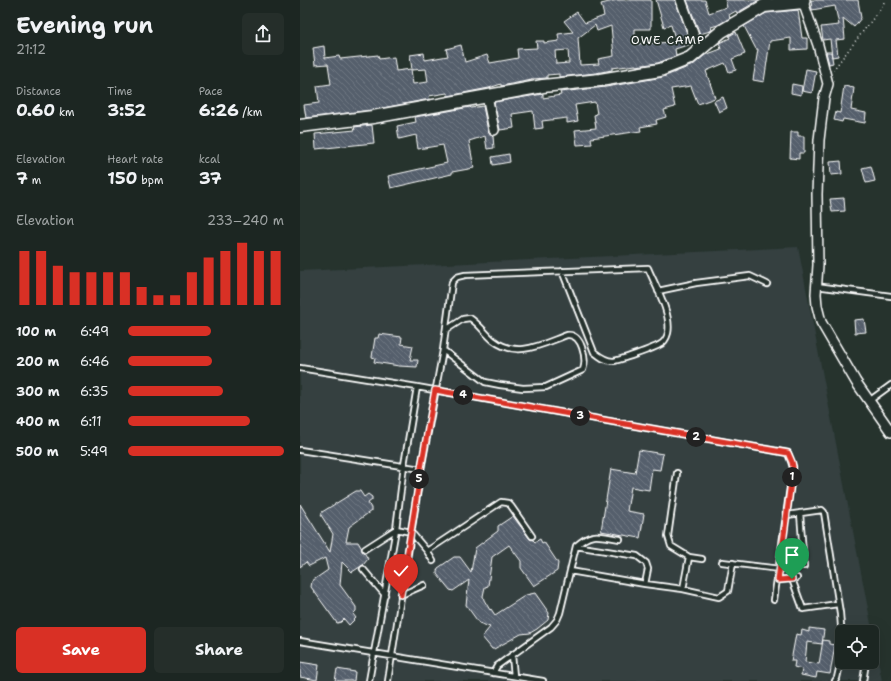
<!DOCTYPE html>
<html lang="en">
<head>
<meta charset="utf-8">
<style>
	body { margin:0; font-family:"Shantell Sans",sans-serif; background:#252e2a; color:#f1f3f6; height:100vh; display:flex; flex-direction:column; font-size:15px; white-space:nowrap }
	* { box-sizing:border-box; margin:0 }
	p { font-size:13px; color:#a0a5a5 }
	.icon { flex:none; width:22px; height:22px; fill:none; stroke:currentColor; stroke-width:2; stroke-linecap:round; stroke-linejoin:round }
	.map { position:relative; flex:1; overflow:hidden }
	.side { display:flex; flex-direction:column; background:#1c2622; width:300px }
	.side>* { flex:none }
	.buttons { position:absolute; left:535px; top:625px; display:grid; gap:8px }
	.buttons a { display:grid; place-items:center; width:44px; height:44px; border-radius:6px; background:#1c2622; box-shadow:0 4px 16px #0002,0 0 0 1px #3a4340; font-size:20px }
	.pin { position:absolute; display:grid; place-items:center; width:34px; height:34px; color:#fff; margin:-41px -17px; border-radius:50% 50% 50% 0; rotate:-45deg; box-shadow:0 0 4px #0007 }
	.pin .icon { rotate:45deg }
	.km { position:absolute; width:20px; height:20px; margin:-10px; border-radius:50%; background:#222; color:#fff; font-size:11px; line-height:20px; text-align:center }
	.round { display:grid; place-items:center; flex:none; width:42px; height:42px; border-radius:6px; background:#252e2a }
	.overview { display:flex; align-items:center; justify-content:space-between; height:68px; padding:0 16px }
	h1 { font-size:22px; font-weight:700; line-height:30px }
	.figures { display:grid; grid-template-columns:repeat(3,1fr); gap:6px; height:68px; padding:4px 16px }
	.figures div { display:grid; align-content:center }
	.figures b { font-size:17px; font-weight:700 }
	.figures small { font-size:11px; font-weight:400 }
	.figures p { font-size:11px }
	.chart { height:112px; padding:8px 16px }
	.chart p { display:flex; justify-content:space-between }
	.chart svg { width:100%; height:72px; margin-top:4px; stroke:#d93025; stroke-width:6 }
	.primary-button { display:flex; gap:8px; margin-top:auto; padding:8px 16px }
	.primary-button a { flex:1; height:46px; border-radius:6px; background:#d93025; color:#fff; font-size:16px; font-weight:700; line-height:46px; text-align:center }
	.primary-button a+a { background:#252e2a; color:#f1f3f6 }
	ul { padding:0 16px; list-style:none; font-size:13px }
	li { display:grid; grid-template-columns:64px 48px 1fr; align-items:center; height:30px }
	li i { height:10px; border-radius:5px; background:#d93025 }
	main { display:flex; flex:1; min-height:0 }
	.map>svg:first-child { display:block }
	.built { fill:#344040; fill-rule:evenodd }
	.building { fill:url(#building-back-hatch); stroke:#fff; fill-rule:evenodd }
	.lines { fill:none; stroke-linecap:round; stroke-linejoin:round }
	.service-casing { stroke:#fff; stroke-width:8 }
	.minor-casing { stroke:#fff; stroke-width:12 }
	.tertiary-casing { stroke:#fff; stroke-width:15 }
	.path { stroke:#fff; stroke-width:1.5; stroke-dasharray:1 3; stroke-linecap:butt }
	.service { stroke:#26332d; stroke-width:4.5 }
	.minor { stroke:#26332d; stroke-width:9 }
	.tertiary { stroke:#26332d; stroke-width:12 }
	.route-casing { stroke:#fff; stroke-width:8 }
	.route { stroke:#d93025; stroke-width:5 }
	.labels { text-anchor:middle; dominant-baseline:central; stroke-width:3.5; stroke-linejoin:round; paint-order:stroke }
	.neighbourhood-label { font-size:12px; letter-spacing:1px; fill:#fff; stroke:#26332d }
</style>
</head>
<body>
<main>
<section class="side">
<div class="overview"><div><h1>Evening run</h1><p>21:12</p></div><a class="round"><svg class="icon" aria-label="share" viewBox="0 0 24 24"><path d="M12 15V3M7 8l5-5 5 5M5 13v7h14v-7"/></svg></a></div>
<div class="figures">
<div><p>Distance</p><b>0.60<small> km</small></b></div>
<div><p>Time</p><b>3:52</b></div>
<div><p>Pace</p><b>6:26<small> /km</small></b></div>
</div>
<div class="figures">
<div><p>Elevation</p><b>7<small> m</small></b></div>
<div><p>Heart rate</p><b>150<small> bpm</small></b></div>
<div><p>kcal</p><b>37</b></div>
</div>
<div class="chart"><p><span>Elevation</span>233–240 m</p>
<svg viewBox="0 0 160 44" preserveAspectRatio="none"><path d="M5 44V11M15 44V11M25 44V20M35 44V24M45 44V24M55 44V24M65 44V24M75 44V33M85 44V38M95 44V38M105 44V24M115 44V15M125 44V11M135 44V6M145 44V11M155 44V11"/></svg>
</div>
<ul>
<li><b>100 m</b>6:49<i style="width:53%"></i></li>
<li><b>200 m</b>6:46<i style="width:54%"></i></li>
<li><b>300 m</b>6:35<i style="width:61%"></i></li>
<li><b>400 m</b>6:11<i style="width:78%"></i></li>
<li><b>500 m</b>5:49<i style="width:100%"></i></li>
</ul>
<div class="primary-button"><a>Save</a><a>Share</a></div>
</section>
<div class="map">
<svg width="591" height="681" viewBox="0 0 591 681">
	<defs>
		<pattern id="building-back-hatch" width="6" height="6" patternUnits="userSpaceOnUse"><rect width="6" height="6" fill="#555f6c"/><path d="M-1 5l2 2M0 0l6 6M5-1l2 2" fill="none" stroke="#6e7782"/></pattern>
	</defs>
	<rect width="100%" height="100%" fill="#26332d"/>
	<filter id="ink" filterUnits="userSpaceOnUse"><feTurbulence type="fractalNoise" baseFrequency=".025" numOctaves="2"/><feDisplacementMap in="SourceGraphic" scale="8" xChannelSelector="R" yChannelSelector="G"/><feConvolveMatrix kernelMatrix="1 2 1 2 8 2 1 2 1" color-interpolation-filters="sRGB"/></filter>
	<g filter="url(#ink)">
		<path class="built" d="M498,247L582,681H0V271ZM542,632H572V662H542Z"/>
		<path class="building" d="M317,0H351V29H335V44L376,42L371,25L364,27L356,0H375L391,44L375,49L376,56L358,63L336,66V65L312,68V70L296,73L259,77V74L247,75V78L232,79V80L201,86V84L189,88L148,96L147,93L129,96L130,99L72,110L6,118L4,105L19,103L17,86L31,84L28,64L15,65L13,48L24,46L25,58L39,56L40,59L78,55L79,59L94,57L96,71L111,69L113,84L128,82L126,69L112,70L110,55L124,53L125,60L148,56L146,49L161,45L165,62L187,55L190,63L218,58L217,49L237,48L236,41H244V43L259,41L258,34L273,32L264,21L277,12L285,23L304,16L301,4ZM295,25L297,31L311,26L314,56L298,59L299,64L280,65L278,38ZM268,50L269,63L256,64L255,51Z
			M387,0H405L409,13L427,7L425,0H459L437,13L436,11L429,15L430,18L418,25L411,27L412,30L410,31L400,34Z
			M511,0H558L561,18L554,27L543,18L545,39L536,40L538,56L532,57L530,39L523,40L521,27L539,25L535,6L512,10Z
			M498,10L502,38H507V49L491,50V38L470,41L464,82L453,80L458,49H456L444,26L466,13Z
			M436,32L445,54L432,59L436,70L429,72L425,63L406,71L415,98L398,104L391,86L371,89L375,107L364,110L366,117L356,120L357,124L340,127L341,131L291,138L292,144L277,145L275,130L296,128L294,115L297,114L295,102L275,105L278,121L267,123V118L242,121L243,128L235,129L233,111L212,114L214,128L200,130L194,102L243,94V98L261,95L260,92L306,87L363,77L393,65L405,55L421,49L419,43L430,38L429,36Z
			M526,52H531L533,63L529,64Z
			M506,69L516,71L512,93L502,91Z
			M492,84L502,86L501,95L491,93Z
			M544,86L554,88L551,110L566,113L565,123L543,119L542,122L534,120L536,112L540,113Z
			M423,97L427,108L419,112L414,101Z
			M183,106L188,131L193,136L194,148L187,149L185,136L169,141L174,168L152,172V174L91,188L88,176L147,163L143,145L118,149L116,135L99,139L97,126L116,122L115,117L170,107L171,108Z
			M72,125L74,143L16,149L15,134L55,130L54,127Z
			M491,132H498V136H504V153H499V159L490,158Z
			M209,154L210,162L193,165L192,157Z
			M541,161L542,174L531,175L530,162Z
			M571,166L575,181L566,183L562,168Z
			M544,198L545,211L532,212L530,199Z
			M564,319L566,332L555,333L554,320Z
			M79,334L102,337L101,344L113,346L110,360H118L117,367L99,366L74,362L75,358L72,357L75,338H78Z
			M339,450L363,454L360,470L352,469L349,490L331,487L327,511L344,514L340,538L301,531L311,469L335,473Z
			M56,491H60L64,497L68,494L72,497V500L68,503L71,508V511L49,527L46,542H58L68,559L63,565L52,572L42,562L40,585L56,607V611L53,614L56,618L49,625L44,619L41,622L37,623L11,587L12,581L28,570L25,558L9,566L6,562L0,567V504L30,552L33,534L21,515L22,512Z
			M213,516L230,539L233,540L235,542L240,539L242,543L244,542L258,563L257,571L234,586L221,568V561L209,545L192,557L188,586L185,587L183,596L184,600L190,610L191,609L195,615L226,595L235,593L249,613L248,620L237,629L230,633L221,634L194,649H192L182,637L190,627L179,623L166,605L169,580L153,591L150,590L137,574V571L138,568L154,557H160L171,572L175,548L198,531V526Z
			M509,628L524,630L522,644L507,642L505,662L519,664L523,640L529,641V644L535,645L530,674L517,672L516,678L501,675L502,669L494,667L495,661H491L496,634L501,635L502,630L509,632Z
			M0,662L19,665L17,680L0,677Z
			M37,669L55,672L54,681H35Z"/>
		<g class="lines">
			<g class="service-casing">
				<path id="service" d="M516,286L591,296
					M358,291L396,283L450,276L467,284
					M143,350L185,382L200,385L223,388L246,387L283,370C287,359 282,333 267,335C242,344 217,359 193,340C185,333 179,324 170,318L163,319L146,330
					M0,368L117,387L488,453L493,467L474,600
					M569,401L591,385
					M0,450L121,469
					M377,473L368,536L371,546L389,557L383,589
					M500,513L504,566
					M487,515L522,510L524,512L540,613L542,639
					M65,549L96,529L111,532L127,551L133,561
					M127,551L201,502L208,503L211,506L232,536
					M389,557L402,559
					M422,562L480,569
					M63,569L85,595
					M270,571L345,584L348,569L346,563L337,556L276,546
					M88,578L104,580
					M492,579L503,609L538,604
					M478,580L497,578
					M345,584L383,589L419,597L428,591L433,563
					M101,595L124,585
					M0,641L243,681
					M212,655L214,676
					M193,673L197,666L251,627L257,620L260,613L276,546C292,531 299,536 320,539
					M69,681L96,529L104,465L117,387
					M88,681L121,469L143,350L152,282L157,277L165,275L348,268C355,285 372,314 368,333C367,337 364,343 359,345C354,348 318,361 313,361C305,361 299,356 294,352L262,271
					M535,681L537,678L542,656
					M563,681L566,663"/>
			</g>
			<g class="minor-casing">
				<path id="minor" d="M381,0L399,50
					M505,0L503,2L518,45L528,84L524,98L519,140L517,194L518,265L516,294L517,306L521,322L556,382L591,432
					M187,96L194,130"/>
			</g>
			<g class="tertiary-casing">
				<path id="tertiary" d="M0,126L73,117L243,86L300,80L360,70L390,58L422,31L464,6L503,2"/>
			</g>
			<path class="path" d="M533,70L582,7L585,0"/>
			<use href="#service" class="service"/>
			<use href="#minor" class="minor"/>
			<use href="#tertiary" class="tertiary"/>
		</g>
	</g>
	<g class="lines" filter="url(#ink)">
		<g class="route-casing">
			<path id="route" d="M101,595L121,468L135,390L488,453L492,462L493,467L478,580L492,579"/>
		</g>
		<use href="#route" class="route"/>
	</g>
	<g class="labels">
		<g class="neighbourhood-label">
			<text x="368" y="40">OWE CAMP</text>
		</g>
	</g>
</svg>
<div class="buttons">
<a><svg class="icon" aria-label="locate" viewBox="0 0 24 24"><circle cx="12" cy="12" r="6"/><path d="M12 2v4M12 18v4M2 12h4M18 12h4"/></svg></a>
</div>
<div class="pin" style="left:492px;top:579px;background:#1e9e55"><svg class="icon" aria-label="arrive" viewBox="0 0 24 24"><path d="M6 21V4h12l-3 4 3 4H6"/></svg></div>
<div class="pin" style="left:101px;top:595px;background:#d93025"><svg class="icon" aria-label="check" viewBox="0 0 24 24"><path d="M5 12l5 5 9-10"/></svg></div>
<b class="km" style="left:492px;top:477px">1</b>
<b class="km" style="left:396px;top:437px">2</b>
<b class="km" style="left:280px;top:416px">3</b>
<b class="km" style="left:163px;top:395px">4</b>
<b class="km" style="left:119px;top:479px">5</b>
</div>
</main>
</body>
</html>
